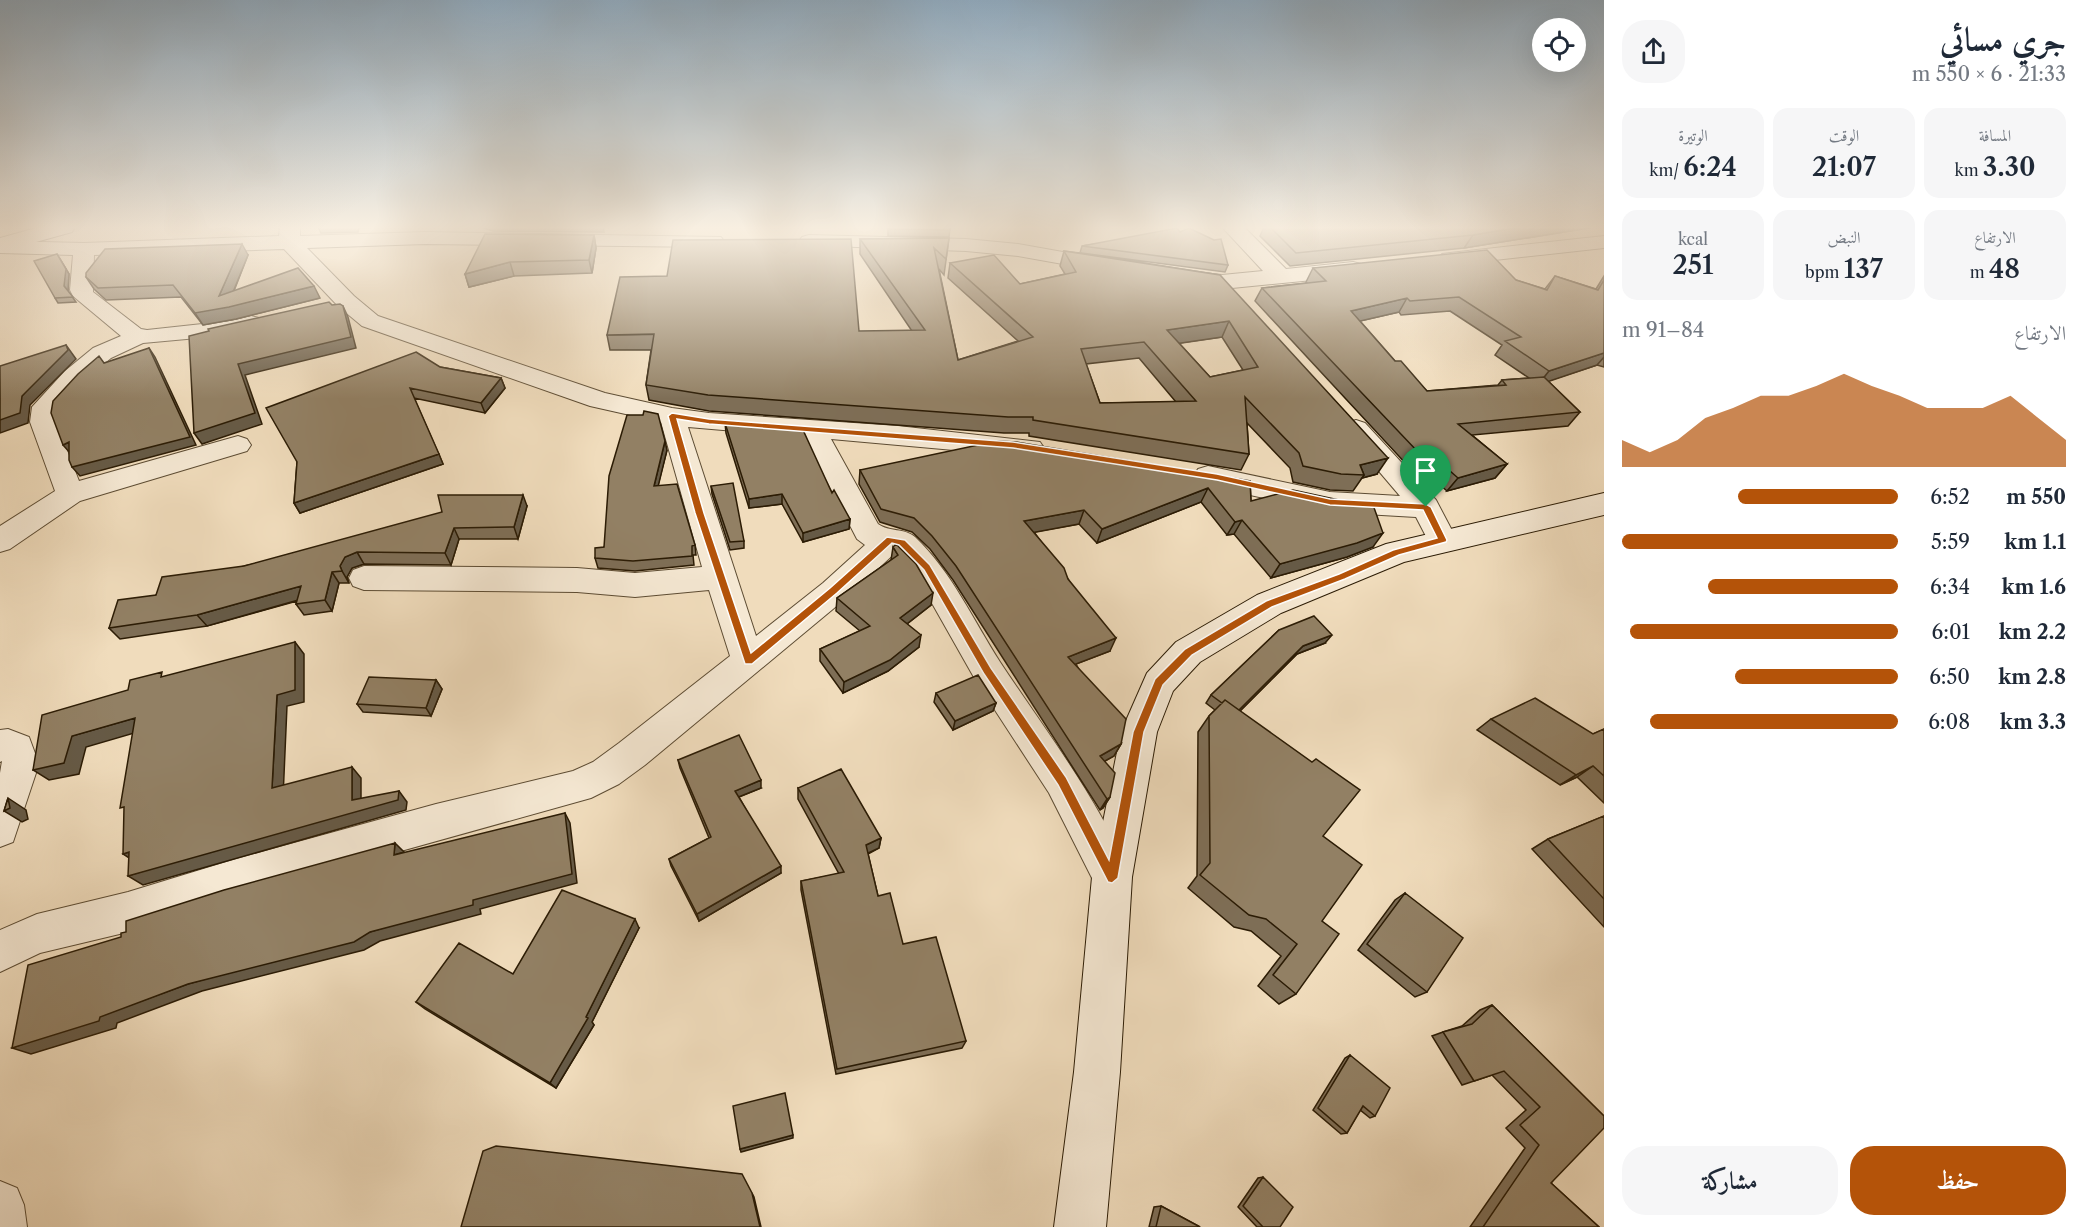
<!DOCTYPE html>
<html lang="ar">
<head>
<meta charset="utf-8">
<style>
	body { margin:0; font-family:"Libre Caslon Text",Amiri,serif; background:#f6f6f7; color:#1f2937; direction:rtl; height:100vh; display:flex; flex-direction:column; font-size:22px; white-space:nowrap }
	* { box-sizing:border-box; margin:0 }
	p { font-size:20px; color:#747a83 }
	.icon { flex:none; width:33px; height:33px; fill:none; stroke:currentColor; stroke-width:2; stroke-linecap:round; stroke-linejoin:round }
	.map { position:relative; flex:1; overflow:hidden; direction:ltr }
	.drawer { display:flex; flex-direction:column; background:#fff; width:480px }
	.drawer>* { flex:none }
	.tools { position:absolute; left:1532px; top:18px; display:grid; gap:12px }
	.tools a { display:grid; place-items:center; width:54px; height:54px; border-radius:50%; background:#fff; box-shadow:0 6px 24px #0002; font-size:30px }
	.pin { position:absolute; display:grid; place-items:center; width:51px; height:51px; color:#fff; margin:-62px -26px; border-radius:50% 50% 50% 0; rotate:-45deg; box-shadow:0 0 6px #0007 }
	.pin .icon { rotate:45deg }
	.round { display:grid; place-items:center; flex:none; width:63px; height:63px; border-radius:24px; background:#f6f6f7 }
	.overview { display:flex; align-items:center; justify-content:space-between; height:102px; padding:0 18px }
	h1 { font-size:33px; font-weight:600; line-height:45px }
	.metrics { display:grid; grid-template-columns:repeat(3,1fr); gap:9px; height:102px; padding:6px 18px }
	.metrics div { display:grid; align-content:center; border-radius:15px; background:#f6f6f7; text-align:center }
	.metrics b { font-size:26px; font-weight:600 }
	.metrics small { font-size:16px; font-weight:400 }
	.metrics p { font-size:16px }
	.chart { height:168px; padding:12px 18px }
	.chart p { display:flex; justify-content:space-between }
	.chart svg { width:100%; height:108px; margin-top:6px; fill:#b45309; opacity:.7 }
	.button { display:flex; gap:12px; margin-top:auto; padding:12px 18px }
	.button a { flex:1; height:69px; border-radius:24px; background:#b45309; color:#fff; font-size:24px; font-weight:600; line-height:69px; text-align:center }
	.button a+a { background:#f6f6f7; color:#1f2937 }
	ul { padding:0 18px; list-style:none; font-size:20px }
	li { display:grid; grid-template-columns:96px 72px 1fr; align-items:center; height:45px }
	li i { height:15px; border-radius:8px; background:#b45309 }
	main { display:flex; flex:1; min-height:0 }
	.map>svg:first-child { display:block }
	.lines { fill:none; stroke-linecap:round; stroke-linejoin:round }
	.street-casing { stroke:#5d4c33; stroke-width:2 }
	.secondary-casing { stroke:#2c1c05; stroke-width:2 }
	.street { fill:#f5e8d3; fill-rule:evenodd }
	.secondary { fill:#f5e8d3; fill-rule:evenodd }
	.wall { fill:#7e6e56; stroke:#2c1c05; stroke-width:1.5; fill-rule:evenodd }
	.shaded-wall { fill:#665a46; stroke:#2c1c05; stroke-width:1.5 }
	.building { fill:#928064; stroke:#2c1c05; stroke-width:1.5; fill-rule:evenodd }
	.route { fill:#b45309; stroke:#fff; stroke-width:1.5; fill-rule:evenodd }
</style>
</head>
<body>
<main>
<section class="drawer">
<div class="overview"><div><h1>جري مسائي</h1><p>21:33 · 6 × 550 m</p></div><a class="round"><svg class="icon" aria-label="share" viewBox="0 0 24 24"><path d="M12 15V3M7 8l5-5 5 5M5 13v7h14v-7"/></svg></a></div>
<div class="metrics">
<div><p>المسافة</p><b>3.30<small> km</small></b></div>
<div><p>الوقت</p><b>21:07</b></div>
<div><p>الوتيرة</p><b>6:24<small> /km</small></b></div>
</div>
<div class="metrics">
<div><p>الارتفاع</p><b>48<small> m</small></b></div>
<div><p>النبض</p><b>137<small> bpm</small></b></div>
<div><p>kcal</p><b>251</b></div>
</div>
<div class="chart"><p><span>الارتفاع</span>84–91 m</p>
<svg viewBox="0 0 160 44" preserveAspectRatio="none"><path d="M0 44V33L10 38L20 33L30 24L40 20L50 15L60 15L70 11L80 6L90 11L100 15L110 20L120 20L130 20L140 15L150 24L160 33V44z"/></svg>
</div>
<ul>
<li><b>550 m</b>6:52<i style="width:58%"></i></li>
<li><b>1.1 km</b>5:59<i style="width:100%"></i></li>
<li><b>1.6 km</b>6:34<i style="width:69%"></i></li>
<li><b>2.2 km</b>6:01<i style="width:97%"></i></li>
<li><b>2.8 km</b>6:50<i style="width:59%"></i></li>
<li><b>3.3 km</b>6:08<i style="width:90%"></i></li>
</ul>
<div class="button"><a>حفظ</a><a>مشاركة</a></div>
</section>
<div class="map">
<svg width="1604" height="1227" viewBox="0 0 1604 1227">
	<rect width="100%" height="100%" fill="#f0dcbc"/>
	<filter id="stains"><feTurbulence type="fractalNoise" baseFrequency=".00333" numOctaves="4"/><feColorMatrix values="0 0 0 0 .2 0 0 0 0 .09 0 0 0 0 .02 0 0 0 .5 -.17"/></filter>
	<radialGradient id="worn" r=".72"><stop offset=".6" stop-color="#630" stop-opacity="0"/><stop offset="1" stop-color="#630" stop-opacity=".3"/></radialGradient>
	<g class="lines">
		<g class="street-casing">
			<path id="street" d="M280,227H300V236L425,232L721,237L724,241L721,245L714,247L425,244L307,248L354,296L378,316L605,393L672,408L709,413L898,426L1040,442L1044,448L1040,454L1031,457L831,439L878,524C889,532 905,528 915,537C952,572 973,620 1000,662C1047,733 1098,798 1131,877L1126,890L1112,896L1098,890L1049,793L976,681L916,575L895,553L845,599L645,765L619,784L591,798L236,897L128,932L40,953L0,972V930L37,914L128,892L236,859L436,804L573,771L593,762L619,743L730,656L709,590L635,597L577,592L364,590L353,586L349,578L353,570L364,566L577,568L635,573L702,567L661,422L590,406L362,326L338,306L284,249L94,255L93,292L141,329L147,330L230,321L251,316L259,318L263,323L259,328L230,335L143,343L111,358L83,381L58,409L56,422L79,481L238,436L247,439L251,445L247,451L80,501L10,549L0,552V526L55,491L30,422L32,407L65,371L93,348L121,336L73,296L70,290L73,255L0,253V241L84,243L279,236ZM688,427L804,437L857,539L865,545L823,583L756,636Z
				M1222,227H1244L1286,269L1353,262L1361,264L1364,269L1361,274L1353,276L1222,289L1176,283L1173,278L1176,273L1184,271L1222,275L1263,271Z
				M809,235L966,239L1018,244L1102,259L1110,260L1113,265L1110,270L1102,271L1018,256L966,251L802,245L799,241L802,237Z
				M1604,236V248L1450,265L1442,264L1439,259L1442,254L1450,253Z
				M1356,420L1365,423L1436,500L1457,540L1452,548L1442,551L1432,548L1416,517L1330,512L1208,486L1198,483L1194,476L1198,469L1208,466L1330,492L1400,496L1343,429L1347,423Z
				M8,729L29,737L39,764L13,842L0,847V773L2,761L0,762V730Z
				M0,1181L17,1188L24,1205L27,1227H0Z"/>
		</g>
		<g class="secondary-casing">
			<path id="secondary" d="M40,227H75L72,232L0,252V238Z
				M1604,493V515L1404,562L1281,613L1200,662L1173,691L1157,732L1132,877L1120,1072L1106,1227H1054L1074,1072L1092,877L1121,732L1147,673L1176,642L1257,595L1386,544Z"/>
		</g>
		<use href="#street" class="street"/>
		<use href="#secondary" class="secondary"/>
	</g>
	<path class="wall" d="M318,227H376L359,228L358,232L321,233Z
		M481,227H603L604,232L493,231Z
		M888,227H950L949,237L888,236Z
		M1264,227H1595L1464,248L1290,266L1260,236Z
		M1180,232L1228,265L1225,272L1081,253L1220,275L1377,474L1362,478L1353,491L1330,490L1293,482L1290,468L1247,423L1249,454L1241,470L1029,436V433H1004L709,411L649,400L646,385L651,350H610L607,335L912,331L860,254V239L949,238L944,275L939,269L958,360L1018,341L948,278L950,263L1020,284L1065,274L1060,266L1064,251L1080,253L1082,246ZM1222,337L1243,370L1210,377L1179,343ZM1139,358L1176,402L1100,403L1086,364Z
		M594,235L596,248L592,273L514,276L469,287L465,274Z
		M248,255L234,291L320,298L236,319L203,325L181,297L106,300L94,289L86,277Z
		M60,259L69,274L68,291L76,302L58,303L55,298Z
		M1313,268L1516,280L1545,289L1555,276L1596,289L1604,276V367L1597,365L1548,381L1580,412L1568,426L1472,435L1507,464L1495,478L1447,491L1416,464L1408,466L1255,301L1262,288L1307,283L1306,282ZM1450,311L1502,345L1495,355L1529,378L1502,380L1498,385L1427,391L1395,361L1360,321L1399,312L1401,315Z
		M440,367L501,378L505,388L485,413L414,398L443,464L300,513L294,503L297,462Z
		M725,423L850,519L849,529L803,542L782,504L749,508L726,433Z
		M667,450L658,485L695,545L696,555H693L694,565L635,571L598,568L595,558L604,547Z
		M860,470L1250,481L1251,501L1373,547L1347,557L1271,578L1234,534L1227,535L1201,502L1097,543L1079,524L1034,532L1068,579L1110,651L1076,664L1121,744L1114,756L1105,761L1110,797L1103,808L1100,810L953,580L930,549L912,532L880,522L859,484Z
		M711,486L744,541V548L730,550L712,494Z
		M527,506L518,539H459L451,565L364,564L352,568L347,577L349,583H339L332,611L304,615L296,604L297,601L207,626L120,639L109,628L156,595L244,566Z
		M893,547L931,605L907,624L919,647L888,671L843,693L820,661V649L860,631L836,611L837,598L891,560Z
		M1279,630L1325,643L1297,654L1240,711L1323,836L1322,921L1296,994L1279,1004L1258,986L1281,956L1251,931L1234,927L1188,888L1197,876L1198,732L1209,716L1215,710L1206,703L1211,695Z
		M436,680L442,689L431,716L363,712L357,704Z
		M936,693L996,703L993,711L953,730L934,702Z
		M1491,719L1593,734L1604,729V803L1577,777L1560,785L1477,730Z
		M678,760L761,788L739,797L781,873L699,921L671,866L669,859L709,838L680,768Z
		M798,788L881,838L879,848L868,854L878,896L903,944L966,1041L962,1048L836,1074L801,890V881L839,874L798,799Z
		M1604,816V927L1532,849L1548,839Z
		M1405,893L1427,992L1415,997L1358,950L1395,900Z
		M639,928L592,1022L594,1025L556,1088L425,1009L416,1002L513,974Z
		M1492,1005L1604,1116L1551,1183L1599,1227H1470L1525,1148L1506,1128L1526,1110L1492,1075L1462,1085L1432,1036L1443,1032L1462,1026L1480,1010Z
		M1350,1055L1375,1116L1370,1118L1360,1110L1347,1133L1341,1134L1313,1110L1345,1058Z
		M1263,1177L1280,1227H1257L1238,1207L1258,1178Z
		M1161,1206L1200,1227H1149L1154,1207Z"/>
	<path class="shaded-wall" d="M1521,227H1595L1464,248L1473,235Z
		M594,235L596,248L592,273L589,260Z
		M242,244L248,255L227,307L314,286L320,298L236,319L203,325L195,313L219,296Z
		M57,254L69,274L68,291L64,286Z
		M510,262L514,276L469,287L465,274Z
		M1407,298L1399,312L1343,325L1351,311Z
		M343,306L348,317L356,348L245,375L262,424L202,444L194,433L238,364Z
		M1229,321L1222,337L1161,346L1167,330Z
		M66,345L76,359L30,405L28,423L0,433V420L22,396Z
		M149,348L155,357L196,445L80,476L72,467Z
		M1604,353V357L1597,365L1538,385L1549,371Z
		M501,378L505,388L485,413L481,403Z
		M665,441L667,450L656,495L654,486Z
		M69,442L71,454L63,445Z
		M1426,450L1416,464L1408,466L1418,452Z
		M439,454L443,464L300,513L294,503Z
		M1388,458L1377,474L1362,478L1364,475L1360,465Z
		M1507,464L1495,478L1447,491L1458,478Z
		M1208,488L1201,502L1097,543L1102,529Z
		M782,494V504L749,508V499Z
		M523,495L527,506L518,539L514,527Z
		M1084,510L1079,524L1020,535L1024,521Z
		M850,519L849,529L803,542V533Z
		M1242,520L1234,534L1227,535L1235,522Z
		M454,528L459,539L451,565L445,553Z
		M1383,533L1373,547L1347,557L1271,578L1280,564Z
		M357,552L364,564L352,568L347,577L349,583L342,571L340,566L345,557Z
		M332,572L339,583L332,611L325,600Z
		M301,586L309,597L207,626L197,615Z
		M933,593L931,605L899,630L900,618Z
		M921,635L919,647L888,671L843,693L844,682Z
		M1332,635L1325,643L1297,654L1230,721L1235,713L1303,646Z
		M1116,638L1110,651L1063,669L1068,657Z
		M295,642L304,654V702L287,706L283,798L272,788L277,695Z
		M436,680L442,689L431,716L426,708Z
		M996,703L993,711L953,730L955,721Z
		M135,718L148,729L86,747L79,774L49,780L33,770L72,736Z
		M1121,744L1114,756L1094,767L1100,756Z
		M1593,766L1577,777L1560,785L1576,775Z
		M352,767L361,778V810L399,791L407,802L406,810L143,885L128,876L352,800Z
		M761,780V788L736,798L735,791Z
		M1110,797L1103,808L1100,810L1107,799Z
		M8,798L26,810L28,819L22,822L4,811Z
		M565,813L570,823L577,883L480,909L481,914L380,941L364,950L202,991L117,1023L116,1028L31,1054L12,1048L188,984L370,932L473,900Z
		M881,838L879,848L864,855L866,845Z
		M395,843L404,852L394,855Z
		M129,852L137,863L123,854Z
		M781,866V873L699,921L697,914Z
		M635,919L639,928L592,1022L594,1025L556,1088L550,1083L586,1017Z
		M793,1135V1138L741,1152L740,1149Z
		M752,1193L754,1197L761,1227H760Z"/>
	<path class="building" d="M889,227H950V230L889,229Z
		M1270,227H1521L1473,235L1296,253Z
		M1177,228L1180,232L1189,228L1214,240L1221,239L1228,265L1082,246Z
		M485,234L594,235L589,260L510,262L465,274Z
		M949,238L946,259L934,248L958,360L1033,337L950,263L994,255L1020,284L1076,272L1064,251L1220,275L1388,458L1360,465L1364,475L1341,474L1303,466L1299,453L1245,397L1249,454L1033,420V417H1008L708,395L646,385L654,334L607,335L620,277L667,276L673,240L851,239L859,331L925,330L860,239ZM1229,321L1258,367L1210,377L1167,330ZM1144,342L1196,401L1100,403L1081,349Z
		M242,244L219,296L298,268L314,286L229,307L195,313L173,285L98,288L86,277V273L105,249Z
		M1487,250L1516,280L1547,290L1555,276L1598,290L1604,280V353L1549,371L1505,341L1521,337L1459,297L1410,301L1407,298L1351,311L1395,361H1401L1427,391L1506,385L1502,380L1544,377L1580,412L1458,424L1507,464L1458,478L1426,450L1418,452L1262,288L1326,281L1313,268Z
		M57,254L66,269L64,286L73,297L55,298L34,261Z
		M329,302L332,305L340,304L343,306L351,337L238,364L255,413L194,433L189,336L209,331L208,329Z
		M66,345L68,350L22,396L20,413L0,420V366Z
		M149,348L190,437L72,467L69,460V442L63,445L51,413L53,401L78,374L99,356L104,363Z
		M416,352L440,367L501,378L481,403L410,388L439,454L294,503L297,462L266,408Z
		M644,411L658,414L665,441L654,486L677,484L695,545L692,546V556L633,561L595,558V548L604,547L609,476L627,415H643Z
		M725,423L803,430L832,493L834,490L850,519L803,533L782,494L749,499Z
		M997,441L1016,442L1250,481L1251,501L1293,490L1339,500L1372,502L1383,533L1357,543L1280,564L1242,520L1235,522L1208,488L1102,529L1084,510L1024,521L1064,568L1068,579L1116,638L1068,657L1126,719L1121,744L1100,756L1115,773L1110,797L1107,799L956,566L932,536L914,518L881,509L860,470Z
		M733,483L744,541L730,542L711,486Z
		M438,495H523L514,527L454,528L445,553L357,552L345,557L340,566L342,571L332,572L325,600L296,604L301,586L197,615L109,628L118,600L156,595L162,577L244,566L442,512Z
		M896,544L916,564L933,593L900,618L921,635L890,660L844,682L820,649L870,626L837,598L898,555L893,547Z
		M1314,616L1332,635L1303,646L1239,710L1225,700L1222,703L1211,695L1279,630Z
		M295,642V690L277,695L272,788L352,767V800L399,791L398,800L128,876L129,852L123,854L124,807L120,808L135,718L72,736L64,763L33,770L42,715L128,690L130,680L162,672L161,677Z
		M978,675L996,703L955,721L936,693Z
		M369,677L436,680L426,708L357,704Z
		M1535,698L1593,734L1604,729V776L1593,766L1576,775L1491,719Z
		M1225,700L1312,762L1316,759L1360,790L1323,836L1362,865L1322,921L1339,934L1296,994L1273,975L1297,944L1266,919L1249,915L1200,875L1210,863L1209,716Z
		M739,735L761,780L735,791L781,866L697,914L669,859L711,837L678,760Z
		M841,769L881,838L866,845L878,896L890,893L903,944L936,937L966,1041L837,1069L801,881L844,872L798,788Z
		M8,798L10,808L4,811Z
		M565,813L572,874L473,900V905L370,932L354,942L188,984L100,1017L99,1021L12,1048L28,965L121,937V933L126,932V921L224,890L395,843L394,855Z
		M1604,816V899L1548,839Z
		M562,890L635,919L586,1017L588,1018L550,1083L416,1002L459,943L513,974Z
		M1405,893L1463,938L1427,992L1367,944Z
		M1492,1005L1604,1116V1128L1551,1183L1599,1227H1483L1539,1145L1520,1125L1540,1107L1504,1071L1474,1081L1443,1032L1472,1024Z
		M1350,1055L1390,1088L1375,1116L1363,1106L1347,1133L1318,1108Z
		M785,1093L793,1135L740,1149L733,1106Z
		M496,1146L742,1174L752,1193L760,1227H461L483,1151Z
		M1263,1177L1293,1207L1280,1227H1263L1243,1206Z
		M1161,1206L1200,1227H1156Z"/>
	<linearGradient id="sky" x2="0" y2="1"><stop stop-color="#90aabe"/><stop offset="0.57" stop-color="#f8efe1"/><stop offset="1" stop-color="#f8efe1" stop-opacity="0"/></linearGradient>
	<rect width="1604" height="399" fill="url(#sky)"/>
	<path class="route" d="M672,413L709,419L1013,442L1217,474L1330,499L1426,504L1431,507L1447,540L1446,542L1399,555L1345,579L1272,607L1192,655L1163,685L1144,732L1118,878L1112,883L1108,882L1058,785L984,674L924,570L899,545L892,543L837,593L752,664H745L695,513L668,416ZM677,419L709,424L1013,448L1217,480L1330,505L1423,510L1437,538L1393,550L1339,574L1266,601L1185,649L1155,679L1133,732L1109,860L1066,777L991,668L930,565L905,540L887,537L830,588L751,653L704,513Z"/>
	<rect width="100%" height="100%" filter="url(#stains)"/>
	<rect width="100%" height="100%" fill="url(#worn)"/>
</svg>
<div class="tools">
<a><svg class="icon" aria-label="locate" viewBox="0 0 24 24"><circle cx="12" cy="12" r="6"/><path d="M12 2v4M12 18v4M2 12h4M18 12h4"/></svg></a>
</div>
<div class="pin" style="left:1426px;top:507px;background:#1e9e55"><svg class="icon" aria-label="arrive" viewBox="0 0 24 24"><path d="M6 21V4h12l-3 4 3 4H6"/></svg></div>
</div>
</main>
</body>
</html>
